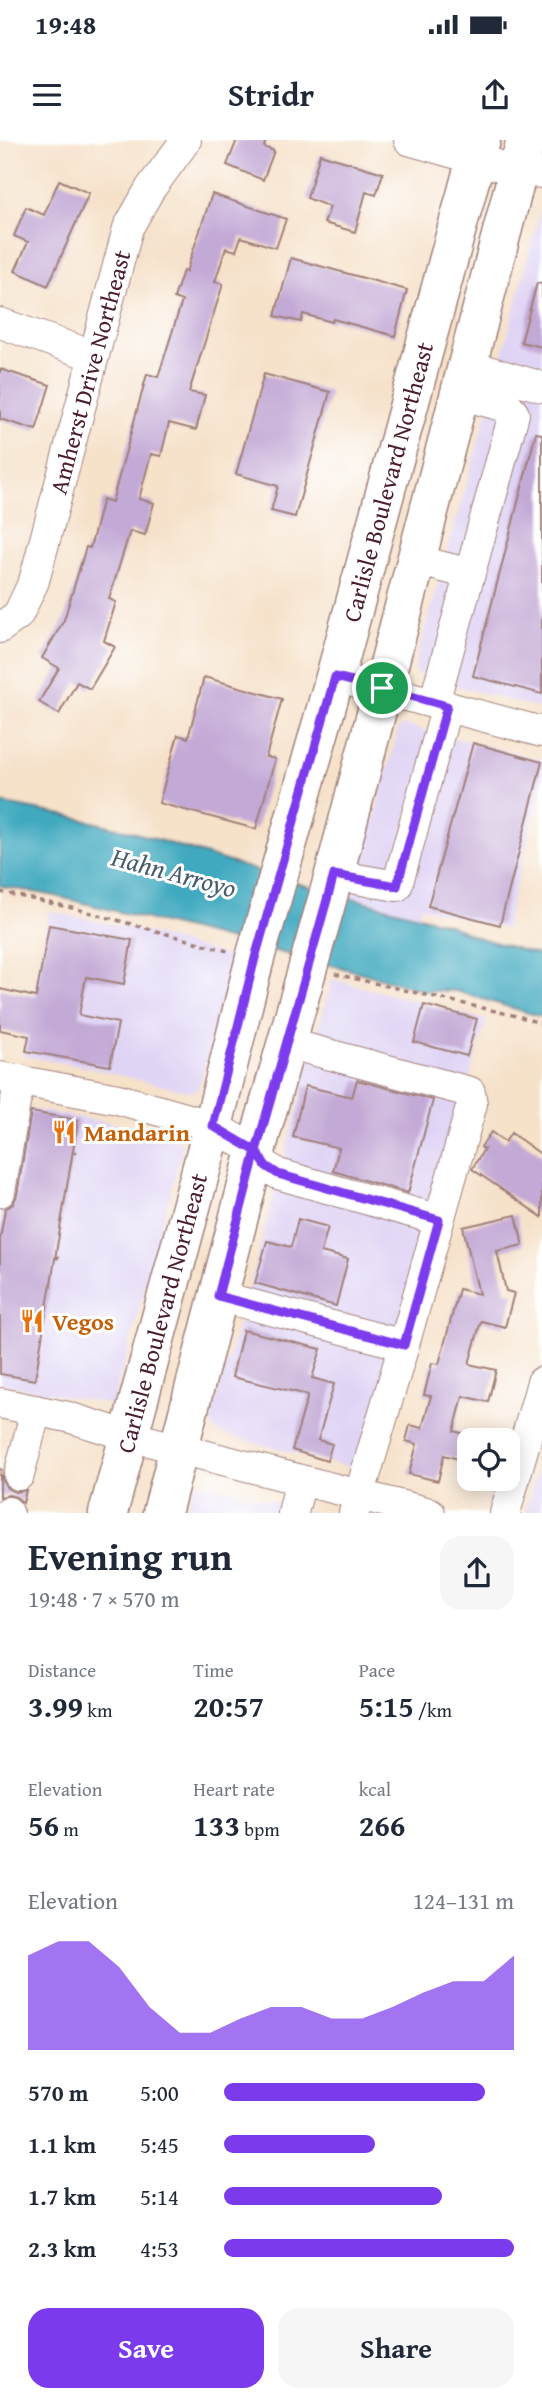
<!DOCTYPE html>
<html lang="en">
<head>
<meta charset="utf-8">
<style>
	body { margin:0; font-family:"Gentium Book Plus",serif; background:#f6f6f7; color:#1f2937; height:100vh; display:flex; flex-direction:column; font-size:26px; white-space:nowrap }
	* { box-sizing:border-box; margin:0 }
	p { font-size:23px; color:#747a83 }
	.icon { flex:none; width:38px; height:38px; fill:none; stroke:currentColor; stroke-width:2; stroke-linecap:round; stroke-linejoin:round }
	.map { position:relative; height:1373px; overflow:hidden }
	.panel { display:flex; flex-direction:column; background:#fff; flex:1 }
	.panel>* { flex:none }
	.controls { position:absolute; left:457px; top:1288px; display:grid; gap:14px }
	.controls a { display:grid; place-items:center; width:63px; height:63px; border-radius:14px; background:#fff; box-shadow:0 4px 18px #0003; font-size:35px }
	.pin { position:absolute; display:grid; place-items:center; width:60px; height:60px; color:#fff; margin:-30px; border:4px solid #fff; border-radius:50%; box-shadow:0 2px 7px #0007 }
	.round { display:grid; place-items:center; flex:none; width:74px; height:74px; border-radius:21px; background:#f6f6f7 }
	.head { display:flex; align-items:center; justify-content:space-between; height:119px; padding:0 28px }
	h1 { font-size:38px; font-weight:600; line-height:52px }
	.metrics { display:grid; grid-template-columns:repeat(3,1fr); gap:10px; height:119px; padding:7px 28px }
	.metrics div { display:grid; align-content:center }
	.metrics b { font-size:30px; font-weight:600 }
	.metrics small { font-size:19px; font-weight:400 }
	.metrics p { font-size:19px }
	.chart { height:196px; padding:14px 28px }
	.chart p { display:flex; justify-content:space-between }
	.chart svg { width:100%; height:126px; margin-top:7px; fill:#7c3aed; opacity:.7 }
	.button { display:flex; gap:14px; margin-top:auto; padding:14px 28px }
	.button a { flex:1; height:80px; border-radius:21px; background:#7c3aed; color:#fff; font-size:28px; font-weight:600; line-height:80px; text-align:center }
	.button a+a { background:#f6f6f7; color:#1f2937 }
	ul { padding:0 28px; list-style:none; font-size:23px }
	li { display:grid; grid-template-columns:112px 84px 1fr; align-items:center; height:52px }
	li i { height:18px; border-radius:9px; background:#7c3aed }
	.status { display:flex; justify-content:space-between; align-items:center; height:49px; padding:0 35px; background:#fff; direction:ltr }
	.status svg { height:19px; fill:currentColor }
	header { display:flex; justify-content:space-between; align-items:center; height:91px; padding:0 28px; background:#fff; font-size:32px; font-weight:600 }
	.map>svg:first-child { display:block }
	.built { fill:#e0d4f4 }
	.water { fill:#3fa9bf; stroke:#446475; stroke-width:2 }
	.building { fill:#c3a9d5 }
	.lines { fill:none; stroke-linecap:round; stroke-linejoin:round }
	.minor-tunnel { stroke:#d4baa9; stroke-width:30; stroke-dasharray:30 15; stroke-linecap:butt }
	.minor-casing { stroke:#a0807a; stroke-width:32 }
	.major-casing { stroke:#a0807a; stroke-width:41 }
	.path { stroke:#a0807a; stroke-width:3.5; stroke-dasharray:5 5; stroke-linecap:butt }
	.minor { stroke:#fff; stroke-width:30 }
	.major { stroke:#fff; stroke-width:38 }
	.route-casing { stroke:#fff; stroke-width:14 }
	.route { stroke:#7c3aed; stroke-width:9 }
	.labels { text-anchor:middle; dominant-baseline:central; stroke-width:6; stroke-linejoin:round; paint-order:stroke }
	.street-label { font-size:24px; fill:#4a1f2b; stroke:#fff }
	.food-label { font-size:24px; font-weight:bold; fill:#c56008; stroke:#fff; text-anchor:start }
	.water-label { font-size:26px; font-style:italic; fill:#455d6e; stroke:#fff }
</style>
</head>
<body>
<div class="status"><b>19:48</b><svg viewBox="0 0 49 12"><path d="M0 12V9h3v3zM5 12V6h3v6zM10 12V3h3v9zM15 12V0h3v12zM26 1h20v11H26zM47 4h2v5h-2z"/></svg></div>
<header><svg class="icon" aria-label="menu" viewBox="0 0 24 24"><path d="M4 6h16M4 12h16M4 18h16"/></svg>Stridr<svg class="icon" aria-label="share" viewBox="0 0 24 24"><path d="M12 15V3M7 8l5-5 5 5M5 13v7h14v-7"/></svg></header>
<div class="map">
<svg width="542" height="1373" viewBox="0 0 542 1373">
	<rect width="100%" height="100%" fill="#fff"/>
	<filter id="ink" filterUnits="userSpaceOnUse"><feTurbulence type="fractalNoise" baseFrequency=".0143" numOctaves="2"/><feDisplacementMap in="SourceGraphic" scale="14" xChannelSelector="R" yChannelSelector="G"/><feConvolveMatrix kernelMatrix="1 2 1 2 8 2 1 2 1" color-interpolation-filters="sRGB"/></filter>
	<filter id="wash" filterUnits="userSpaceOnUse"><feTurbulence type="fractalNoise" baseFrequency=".00686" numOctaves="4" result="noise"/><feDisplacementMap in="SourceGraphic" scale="28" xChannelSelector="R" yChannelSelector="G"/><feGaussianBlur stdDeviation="1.57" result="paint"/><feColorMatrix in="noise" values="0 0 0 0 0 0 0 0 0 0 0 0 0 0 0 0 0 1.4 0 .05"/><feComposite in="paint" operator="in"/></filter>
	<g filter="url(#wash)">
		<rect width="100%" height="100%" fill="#f6e1c9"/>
		<path class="built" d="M542,64V569L429,539L416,533L415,525L493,251Z
			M404,585L542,620V643L505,789L421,767L418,776L352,758L399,587Z
			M49,771L134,789L234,818L199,947L194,951H185L81,926L23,916Z
			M332,839L486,880L359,1330L222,1294L214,1290L210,1279L247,1155Z
			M19,967L105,982L181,1002L183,1006L113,1265L0,1244V1083Z
			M542,1311V1373H525Z
			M199,1342L316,1373H185L193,1346Z"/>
		<path class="water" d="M0,663L68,676L133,692L303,745L448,784L473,796L542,816V877L456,851H426L359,832L56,756L0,746Z"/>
		<g id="blocks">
			<path class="building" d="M237,0H266L264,7L274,11L263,40L227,25Z
				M320,14L383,33L376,55L366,52L355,92L324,83L330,67L307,58Z
				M59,40L89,53L48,146L15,131L28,102L14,96L26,67L44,75Z
				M212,54L286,79L276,108L241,97L236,111L226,108L215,142L223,144L189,252L205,255L196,290L169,283L161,316L151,314L139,359L154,363L145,395L130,391L109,459L116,462L104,501L115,507L90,549L77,542L59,574L39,562L59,528L42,518L64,480L86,407L90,408L103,359L112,362L147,234L158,237L182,161L174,158L183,131L186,132Z
				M291,118L407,150L395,196L333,179L332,182L303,174L301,182L275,176Z
				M537,143L542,144V207L521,202Z
				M0,229L50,245L36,290L0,279Z
				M264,234L330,252L295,377L271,371L278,346L236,334Z
				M536,293L542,294V554L473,536Z
				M204,537L282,559L266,617L275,619L256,689L159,663L178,595L188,598Z
				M473,603L542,622L500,785L428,766Z
				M49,785L132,800L124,844L86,837L79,875L118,883L110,926L26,911L29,896L0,890V849L36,857Z
				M424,865L477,879L467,916L414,902Z
				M357,940L433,960L408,1053L333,1031L339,1008L293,997L305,946L352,957Z
				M31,972L78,980L35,1240L0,1234V1099L5,1069L13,1064L17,1055Z
				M491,992L505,1002L511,993L542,1015V1077L472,1029L484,1009L481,1007Z
				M516,1075L523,1105L497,1111L506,1151L514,1153L505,1187L481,1181L469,1224L496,1230L488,1262L463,1256L454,1291L469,1295V1322L444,1315L438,1341L409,1334L417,1304L406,1301L410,1285L422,1288L431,1256L424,1255L432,1223L439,1224L459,1149L479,1154L463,1087Z
				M298,1079L328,1087L321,1112L348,1119L336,1166L255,1143L267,1101L291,1107Z
				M243,1190L321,1209L312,1238L334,1244L318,1300L332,1304L327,1321L292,1310L308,1255L232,1237Z
				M0,1329L2,1330V1339L7,1348L15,1352L26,1350L23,1363L16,1357L9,1355L0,1357Z"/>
		</g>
	</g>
	<g filter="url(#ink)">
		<use href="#blocks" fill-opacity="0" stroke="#a0807a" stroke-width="2"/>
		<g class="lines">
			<path class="minor-tunnel" d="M0,1334L1,1330"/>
			<g class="minor-casing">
				<path id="minor" d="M409,0L517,31L542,33
					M0,183L94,216
					M467,225L542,247
					M416,420L470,434
					M0,488L18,475L34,441L128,88L150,49L186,0
					M335,537L542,592
					M434,563L514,274L510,268L459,254
					M334,735L397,746L447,566
					M286,903L470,952L472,964L404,1205L354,1373
					M0,937L118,959L213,986L256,1011L266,1026L278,1034L439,1080
					M0,1052L15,963L21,940
					M218,1156L404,1205
					M0,1263L68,1277L129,1296L430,1373
					M19,1335L36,1270
					M8,1373V1372
					M293,1373L301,1340
					M505,1373L542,1242"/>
			</g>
			<g class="major-casing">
				<path id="major" d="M108,1373L213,986L255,818L335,537L481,0
					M162,1373L256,1011L334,735L526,0"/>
			</g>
			<path class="path" d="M0,752L77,769L228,811
				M335,834L521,877L542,884
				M74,1012L77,1013
				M56,1117L59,1118"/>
			<use href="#minor" class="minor"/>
			<use href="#major" class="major"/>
		</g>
	</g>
	<g class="lines" filter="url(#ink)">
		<g class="route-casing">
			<path id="route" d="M382,548L335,537L255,818L213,986L256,1011L218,1156L404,1205L439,1080L278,1034L266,1026L256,1011L334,735L397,746L447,566L382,548"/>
		</g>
		<use href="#route" class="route"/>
	</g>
	<defs>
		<g id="restaurant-bare" transform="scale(1.89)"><path d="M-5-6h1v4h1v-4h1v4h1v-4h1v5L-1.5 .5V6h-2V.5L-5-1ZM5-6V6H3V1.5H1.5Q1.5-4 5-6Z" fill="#e8710a" stroke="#fff" stroke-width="2.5" paint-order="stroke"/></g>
	</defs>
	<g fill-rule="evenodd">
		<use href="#restaurant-bare" x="64" y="992"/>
		<use href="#restaurant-bare" x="32" y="1181"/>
	</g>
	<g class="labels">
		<g class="street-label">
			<text transform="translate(90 232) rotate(-75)">Amherst Drive Northeast</text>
			<text transform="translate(388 342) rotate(-75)">Carlisle Boulevard Northeast</text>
			<text transform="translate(162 1173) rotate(-75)">Carlisle Boulevard Northeast</text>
		</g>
		<g class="food-label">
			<text x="84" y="992">Mandarin</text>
			<text x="52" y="1181">Vegos</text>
		</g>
		<g class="water-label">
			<text transform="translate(174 732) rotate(15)">Hahn Arroyo</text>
		</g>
	</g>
</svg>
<div class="controls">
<a><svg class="icon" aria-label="locate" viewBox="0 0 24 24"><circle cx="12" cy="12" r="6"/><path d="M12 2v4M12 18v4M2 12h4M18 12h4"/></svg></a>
</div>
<div class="pin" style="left:382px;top:548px;background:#1e9e55"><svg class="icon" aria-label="arrive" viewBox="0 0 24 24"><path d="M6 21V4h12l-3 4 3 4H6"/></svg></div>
</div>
<section class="panel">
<div class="head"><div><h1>Evening run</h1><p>19:48 · 7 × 570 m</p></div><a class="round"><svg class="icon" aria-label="share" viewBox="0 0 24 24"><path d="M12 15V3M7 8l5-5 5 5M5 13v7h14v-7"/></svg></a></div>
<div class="metrics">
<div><p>Distance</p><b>3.99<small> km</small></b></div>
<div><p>Time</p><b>20:57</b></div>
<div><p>Pace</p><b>5:15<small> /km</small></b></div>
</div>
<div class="metrics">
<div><p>Elevation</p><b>56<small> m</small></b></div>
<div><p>Heart rate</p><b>133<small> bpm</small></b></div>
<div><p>kcal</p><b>266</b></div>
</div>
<div class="chart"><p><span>Elevation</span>124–131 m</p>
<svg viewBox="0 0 160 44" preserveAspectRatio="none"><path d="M0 44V11L10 6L20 6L30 15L40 29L50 38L60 38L70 33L80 29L90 29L100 33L110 33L120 29L130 24L140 20L150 20L160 11V44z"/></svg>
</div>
<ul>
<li><b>570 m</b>5:00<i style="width:90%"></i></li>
<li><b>1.1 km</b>5:45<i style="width:52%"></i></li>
<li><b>1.7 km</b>5:14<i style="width:75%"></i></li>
<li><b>2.3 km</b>4:53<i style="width:100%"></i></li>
</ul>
<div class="button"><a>Save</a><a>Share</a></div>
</section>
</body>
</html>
